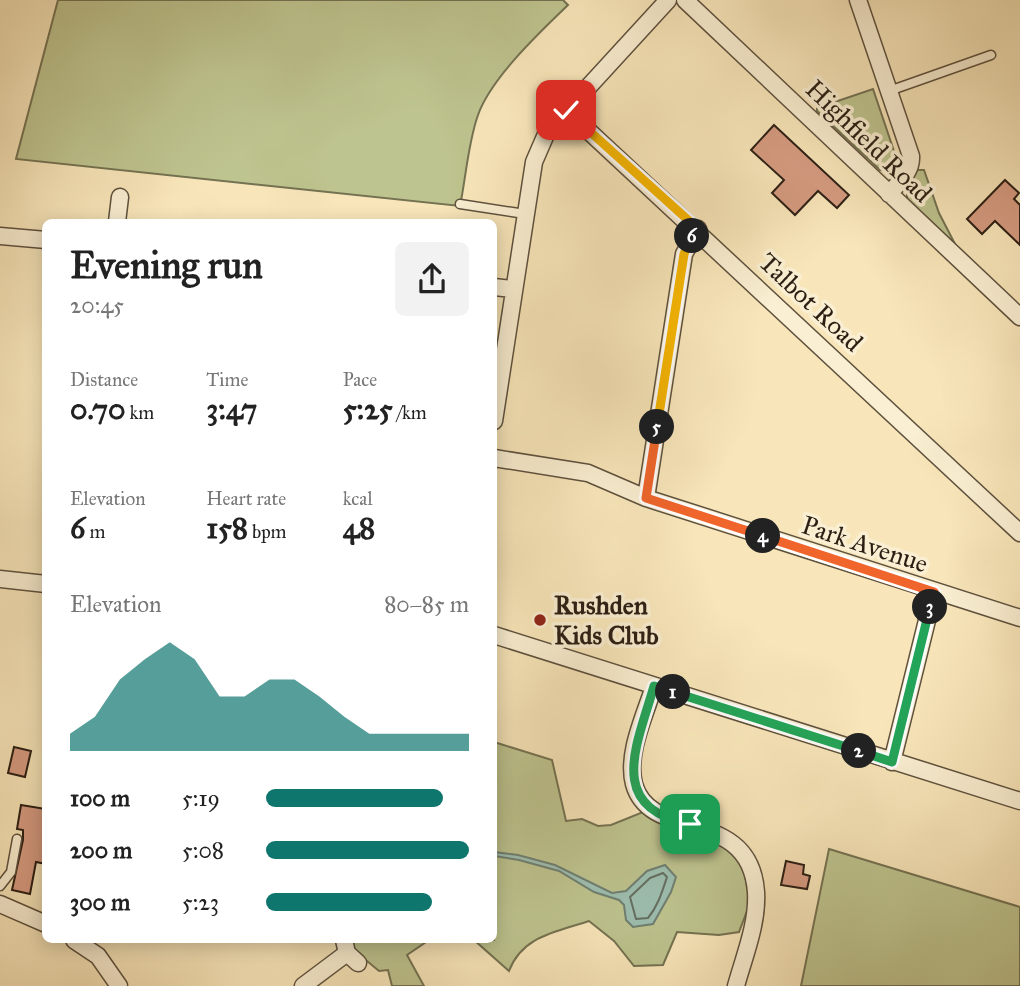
<!DOCTYPE html>
<html lang="en">
<head>
<meta charset="utf-8">
<style>
	body { margin:0; font-family:"IM FELL Great Primer",serif; background:#f2f2f2; color:#222; height:100vh; display:flex; flex-direction:column; font-size:26px; white-space:nowrap }
	* { box-sizing:border-box; margin:0 }
	p { font-size:23px; color:#767676 }
	.icon { flex:none; width:38px; height:38px; fill:none; stroke:currentColor; stroke-width:2; stroke-linecap:round; stroke-linejoin:round }
	.map { position:relative; flex:1; overflow:hidden }
	.panel { position:absolute; left:42px; top:219px; width:455px; height:724px; display:flex; flex-direction:column; background:#fff; border-radius:10px; box-shadow:0 4px 18px #0003 }
	.panel>* { flex:none }
	.pin { position:absolute; display:grid; place-items:center; width:60px; height:60px; color:#fff; margin:-30px; border-radius:14px; box-shadow:0 4px 10px #0006 }
	.km { position:absolute; width:35px; height:35px; margin:-18px; border-radius:50%; background:#222; color:#fff; font-size:19px; line-height:35px; text-align:center }
	.round { display:grid; place-items:center; flex:none; width:74px; height:74px; border-radius:10px; background:#f2f2f2 }
	.head { display:flex; align-items:center; justify-content:space-between; height:119px; padding:0 28px }
	h1 { font-size:38px; font-weight:700; line-height:52px }
	.figures { display:grid; grid-template-columns:repeat(3,1fr); gap:10px; height:119px; padding:7px 28px }
	.figures div { display:grid; align-content:center }
	.figures b { font-size:30px; font-weight:700 }
	.figures small { font-size:19px; font-weight:400 }
	.figures p { font-size:19px }
	.chart { height:196px; padding:14px 28px }
	.chart p { display:flex; justify-content:space-between }
	.chart svg { width:100%; height:126px; margin-top:7px; fill:#0f766e; opacity:.7 }
	ul { padding:0 28px; list-style:none; font-size:23px }
	li { display:grid; grid-template-columns:112px 84px 1fr; align-items:center; height:52px }
	li i { height:18px; border-radius:9px; background:#0f766e }
	.map>svg:first-child { display:block }
	.green { fill:#bec48f; stroke:#747252; stroke-width:2 }
	.water { fill:#9dbfb1; stroke:#6f7f72; stroke-width:2 }
	.lines { fill:none; stroke-linecap:round; stroke-linejoin:round }
	.shore { stroke:#646f62; stroke-width:2 }
	.building { fill:#d69b81; stroke:#2b1f14; stroke-width:2 }
	.lane-casing { stroke:#5e513e; stroke-width:11 }
	.street-casing { stroke:#5e513e; stroke-width:19 }
	.lane { stroke:#faefd2; stroke-width:8 }
	.street { stroke:#faefd2; stroke-width:16 }
	.split-1-casing { stroke:#fff; stroke-width:14 }
	.split-2-casing { stroke:#fff; stroke-width:14 }
	.split-3-casing { stroke:#fff; stroke-width:14 }
	.split-4-casing { stroke:#fff; stroke-width:14 }
	.split-5-casing { stroke:#fff; stroke-width:14 }
	.split-6-casing { stroke:#fff; stroke-width:14 }
	.split-7-casing { stroke:#fff; stroke-width:14 }
	.split-1 { stroke:#22a559; stroke-width:9 }
	.split-2 { stroke:#22a559; stroke-width:9 }
	.split-3 { stroke:#22a559; stroke-width:9 }
	.split-4 { stroke:#f0652b; stroke-width:9 }
	.split-5 { stroke:#f0652b; stroke-width:9 }
	.split-6 { stroke:#f5b400; stroke-width:9 }
	.split-7 { stroke:#f5b400; stroke-width:9 }
	.poi-dot { fill:#8f2418; stroke:#faefd2; stroke-width:2.5 }
	.labels { text-anchor:middle; dominant-baseline:central; stroke-width:7; stroke-linejoin:round; paint-order:stroke }
	.street-label { font-size:26px; fill:#2b1f14; stroke:#faefd2 }
	.poi-label { font-size:26px; font-weight:bold; fill:#2b1f14; stroke:#faefd2; text-anchor:start }
</style>
</head>
<body>
<div class="map">
<svg width="1020" height="986" viewBox="0 0 1020 986">
	<rect width="100%" height="100%" fill="#f8e6ba"/>
	<filter id="stains"><feTurbulence type="fractalNoise" baseFrequency=".00286" numOctaves="4"/><feColorMatrix values="0 0 0 0 .2 0 0 0 0 .09 0 0 0 0 .02 0 0 0 .5 -.17"/></filter>
	<radialGradient id="worn" r=".72"><stop offset=".6" stop-color="#630" stop-opacity="0"/><stop offset="1" stop-color="#630" stop-opacity=".3"/></radialGradient>
	<path class="green" d="M58,0H563L568,5C540,32 491,78 478,115C468,143 466,177 460,206L16,159Z
		M873,89L897,160L887,171L880,170L817,111V108Z
		M917,170H924L939,213L955,244L907,199V185Z
		M494,742L552,760L566,821L582,819L598,826L611,825L643,812L710,833L738,859L745,875L750,903L739,932L719,935L677,932L663,965L634,966L614,941L589,921C556,932 522,936 509,971L474,940H494Z
		M829,849L1020,907V986H801Z
		M350,940H429L407,955L424,986H392L388,970L379,971L355,951Z"/>
	<path class="water" d="M494,852L518,855L555,865L612,893L626,891L647,871L665,865L676,877L671,892L653,924L633,927L626,920L624,905L619,900L594,892L559,871L519,860L494,856Z"/>
	<g class="lines">
		<path class="shore" d="M663,873L667,877C662,892 658,906 648,918L636,919L630,897L650,878Z"/>
	</g>
	<path class="building" d="M774,125L849,195L837,208L818,191L795,215L772,193L784,180L751,150Z
		M1005,180L1019,193L1014,199L1020,205V245L995,221L982,234L967,219Z
		M14,747L31,751L25,777L8,773Z
		M21,805L46,809V864L36,862L30,894L12,890L23,840V830L17,829Z
		M786,861L804,865L803,874L810,876L807,889L781,885Z"/>
	<g class="lines">
		<g class="lane-casing">
			<path id="lane" d="M889,91L991,55
				M460,204L525,214
				M0,886L11,872L17,839"/>
		</g>
		<g class="street-casing">
			<path id="street" d="M685,0L1020,317
				M858,0L911,156C912,172 899,182 889,194
				M566,110L1020,533
				M117,222L120,197
				M0,236L46,240
				M494,287L512,289
				M494,421L534,162L547,132L668,0
				M494,458L588,473L646,498L1020,618
				M646,498L684,254L698,229
				M0,579L46,584
				M494,635L1020,801
				M654,686C645,715 626,754 634,784C650,843 750,806 756,892C758,923 744,957 736,986
				M892,762L934,592
				M0,904L46,924
				M74,940L98,956L119,986
				M344,940L347,953L358,963
				M303,986L347,953"/>
		</g>
		<use href="#lane" class="lane"/>
		<use href="#street" class="street"/>
	</g>
	<g class="lines">
		<g class="split-1-casing">
			<path id="split-1" d="M673,692L654,686C637,745 605,808 690,824"/>
		</g>
		<g class="split-2-casing">
			<path id="split-2" d="M673,692L859,751"/>
		</g>
		<g class="split-3-casing">
			<path id="split-3" d="M859,751L892,762L930,607"/>
		</g>
		<g class="split-4-casing">
			<path id="split-4" d="M763,536L934,592L930,607"/>
		</g>
		<g class="split-5-casing">
			<path id="split-5" d="M657,427L646,498L763,536"/>
		</g>
		<g class="split-6-casing">
			<path id="split-6" d="M657,427L684,254L692,236"/>
		</g>
		<g class="split-7-casing">
			<path id="split-7" d="M566,110L698,229L692,236"/>
		</g>
		<use href="#split-1" class="split-1"/>
		<use href="#split-2" class="split-2"/>
		<use href="#split-3" class="split-3"/>
		<use href="#split-4" class="split-4"/>
		<use href="#split-5" class="split-5"/>
		<use href="#split-6" class="split-6"/>
		<use href="#split-7" class="split-7"/>
	</g>
	<circle class="poi-dot" cx="540" cy="620" r="7"/>
	<g class="labels">
		<g class="street-label">
			<text transform="translate(869 141) rotate(44)">Highfield Road</text>
			<text transform="translate(811 302) rotate(43)">Talbot Road</text>
			<text transform="translate(865 544) rotate(18)">Park Avenue</text>
		</g>
		<g class="poi-label">
			<text x="554" y="605">Rushden<tspan x="554" dy="30">Kids Club</tspan></text>
		</g>
	</g>
	<rect width="100%" height="100%" filter="url(#stains)"/>
	<rect width="100%" height="100%" fill="url(#worn)"/>
</svg>
<div class="pin" style="left:690px;top:824px;background:#1e9e55"><svg class="icon" aria-label="arrive" viewBox="0 0 24 24"><path d="M6 21V4h12l-3 4 3 4H6"/></svg></div>
<div class="pin" style="left:566px;top:110px;background:#d93025"><svg class="icon" aria-label="check" viewBox="0 0 24 24"><path d="M5 12l5 5 9-10"/></svg></div>
<b class="km" style="left:673px;top:692px">1</b>
<b class="km" style="left:859px;top:751px">2</b>
<b class="km" style="left:930px;top:607px">3</b>
<b class="km" style="left:763px;top:536px">4</b>
<b class="km" style="left:657px;top:427px">5</b>
<b class="km" style="left:692px;top:236px">6</b>
<section class="panel">
<div class="head"><div><h1>Evening run</h1><p>20:45</p></div><a class="round"><svg class="icon" aria-label="share" viewBox="0 0 24 24"><path d="M12 15V3M7 8l5-5 5 5M5 13v7h14v-7"/></svg></a></div>
<div class="figures">
<div><p>Distance</p><b>0.70<small> km</small></b></div>
<div><p>Time</p><b>3:47</b></div>
<div><p>Pace</p><b>5:25<small> /km</small></b></div>
</div>
<div class="figures">
<div><p>Elevation</p><b>6<small> m</small></b></div>
<div><p>Heart rate</p><b>158<small> bpm</small></b></div>
<div><p>kcal</p><b>48</b></div>
</div>
<div class="chart"><p><span>Elevation</span>80–85 m</p>
<svg viewBox="0 0 160 44" preserveAspectRatio="none"><path d="M0 44V38L10 32L20 19L30 12L40 6L50 12L60 25L70 25L80 19L90 19L100 25L110 32L120 38L130 38L140 38L150 38L160 38V44z"/></svg>
</div>
<ul>
<li><b>100 m</b>5:19<i style="width:87%"></i></li>
<li><b>200 m</b>5:08<i style="width:100%"></i></li>
<li><b>300 m</b>5:23<i style="width:82%"></i></li>
</ul>
</section>
</div>
</body>
</html>
